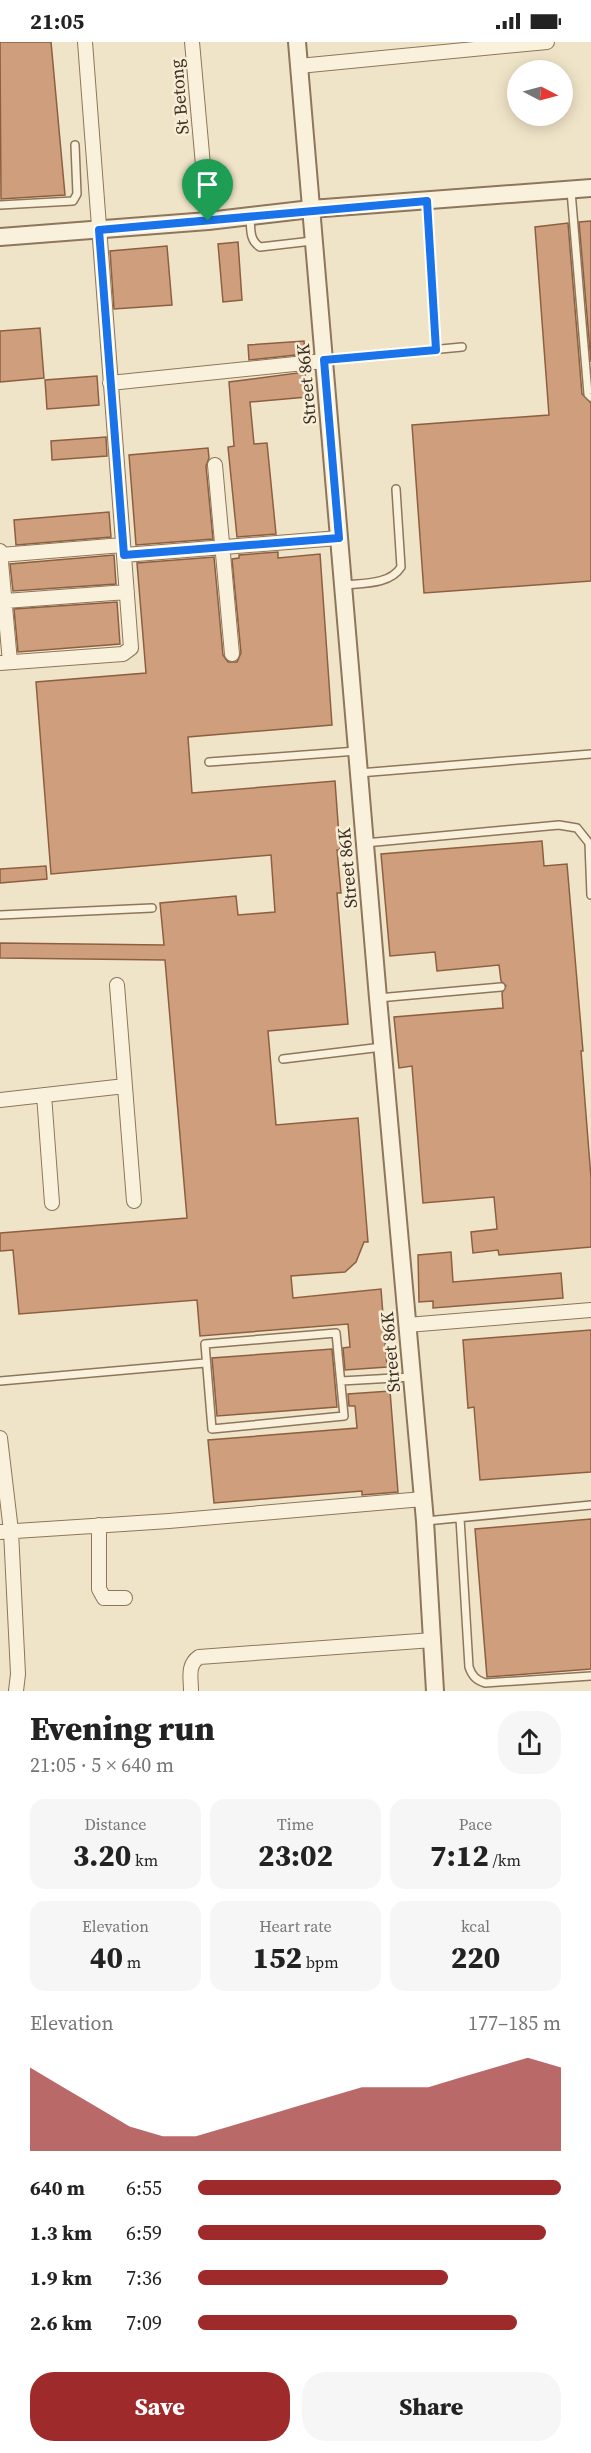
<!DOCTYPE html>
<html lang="en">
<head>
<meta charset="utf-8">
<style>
	body { margin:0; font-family:"Source Serif 4",serif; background:#f6f6f6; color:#222; height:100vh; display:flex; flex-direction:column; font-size:22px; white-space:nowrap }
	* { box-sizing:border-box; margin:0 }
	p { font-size:20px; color:#767676 }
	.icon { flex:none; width:33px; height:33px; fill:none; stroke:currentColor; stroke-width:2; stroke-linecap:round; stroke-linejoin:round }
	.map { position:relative; height:1649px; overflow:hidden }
	.details { display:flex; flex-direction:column; background:#fff; flex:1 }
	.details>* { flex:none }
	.needle { width:39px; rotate:96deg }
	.buttons { position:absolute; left:507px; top:18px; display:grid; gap:12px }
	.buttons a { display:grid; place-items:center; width:66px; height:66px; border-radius:50%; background:#fff; box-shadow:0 3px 15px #0003; font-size:30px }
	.pin { position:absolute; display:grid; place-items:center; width:51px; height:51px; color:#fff; margin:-62px -26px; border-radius:50% 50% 50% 0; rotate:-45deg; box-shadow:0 0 6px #0007 }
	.pin .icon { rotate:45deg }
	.round { display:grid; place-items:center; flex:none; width:63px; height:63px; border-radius:24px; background:#f6f6f6 }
	.head { display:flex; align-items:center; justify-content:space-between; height:102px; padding:0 30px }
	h1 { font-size:33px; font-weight:800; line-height:45px }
	.figures { display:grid; grid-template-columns:repeat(3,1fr); gap:9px; height:102px; padding:6px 30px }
	.figures div { display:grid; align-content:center; border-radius:15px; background:#f6f6f6; text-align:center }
	.figures b { font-size:30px; font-weight:800 }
	.figures small { font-size:16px; font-weight:400 }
	.figures p { font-size:16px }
	.chart { height:168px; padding:12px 30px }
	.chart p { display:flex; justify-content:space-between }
	.chart svg { width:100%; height:108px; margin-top:6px; fill:#9e2a2b; opacity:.7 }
	.button { display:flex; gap:12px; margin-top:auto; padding:12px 30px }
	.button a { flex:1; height:69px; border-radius:24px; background:#9e2a2b; color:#fff; font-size:24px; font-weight:800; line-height:69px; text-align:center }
	.button a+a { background:#f6f6f6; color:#222 }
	ul { padding:0 30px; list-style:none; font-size:20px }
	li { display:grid; grid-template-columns:96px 72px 1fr; align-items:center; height:45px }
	li i { height:15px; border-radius:8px; background:#9e2a2b }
	.status { display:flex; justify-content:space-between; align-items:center; height:42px; padding:0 30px; background:#fff; direction:ltr }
	.status svg { height:16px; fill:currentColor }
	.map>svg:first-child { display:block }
	.building { fill:#cf9f7d; stroke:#8d5f41; stroke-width:1.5 }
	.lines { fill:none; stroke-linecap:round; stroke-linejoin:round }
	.service-casing { stroke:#8d765c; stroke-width:10 }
	.minor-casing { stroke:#8d765c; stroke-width:16 }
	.tertiary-casing { stroke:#8d765c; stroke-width:20 }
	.service { stroke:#faf1dc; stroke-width:7 }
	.minor { stroke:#faf1dc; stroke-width:14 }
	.tertiary { stroke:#faf1dc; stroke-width:16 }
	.route-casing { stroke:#fff; stroke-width:12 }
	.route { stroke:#1a73e8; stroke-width:8 }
	.labels { text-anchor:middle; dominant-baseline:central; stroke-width:5; stroke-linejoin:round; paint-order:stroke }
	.street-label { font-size:18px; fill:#3d2e20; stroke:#f7eed8 }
</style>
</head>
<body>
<div class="status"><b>21:05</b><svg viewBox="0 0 49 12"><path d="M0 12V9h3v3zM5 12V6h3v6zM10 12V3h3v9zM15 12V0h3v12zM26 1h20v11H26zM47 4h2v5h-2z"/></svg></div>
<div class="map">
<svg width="591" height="1649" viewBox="0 0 591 1649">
	<rect width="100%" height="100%" fill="#f0e4c8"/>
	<path class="building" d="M0,0H51L65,153L1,157Z
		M591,179V320L579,180Z
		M568,181L582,352L591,361V539L424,551L412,383L549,373L535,185Z
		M238,200L242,258L223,260L218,202Z
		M167,204L172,263L114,267L110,209Z
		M40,286L44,336L0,340V289Z
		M304,299L305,312L249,318L248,303Z
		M305,330L307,355L250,360L254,402L267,401L276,492L237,495L228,405L234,404L229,340Z
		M97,334L99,363L47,367L45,338Z
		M106,395L107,414L52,418L51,399Z
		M208,406L209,416L206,424L213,497L136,503L129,413Z
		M109,470L111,495L16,503L14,478Z
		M278,510V516L320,512L332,683L188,695L192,751L335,739L340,808H337L341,851H337L348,982L268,989L276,1083L358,1076L368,1200H364L356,1220L345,1230L291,1234L293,1256L381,1247L387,1325L345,1328L343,1306L350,1305L348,1282L200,1294L197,1258L19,1272L13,1208L0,1209V1191L187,1176L165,918L0,916V901L164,903L160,861L236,854L238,873L275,870L271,813L51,832L36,640L146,631L137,521L214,515L223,613L228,620H237L241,611L232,517L239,516V513Z
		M114,513L116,542L13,549L10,522Z
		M117,560L120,602L18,610L14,567Z
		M542,799L544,824L567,822L583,1009H581L591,1136V1205L499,1213L498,1208L473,1211L471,1190L497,1187L494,1155L423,1161L412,1024L399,1026L394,975L503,966L502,951L506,944L501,939L499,923L437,929L435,910L390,914L381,812Z
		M46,824L47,837L0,841V827Z
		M451,1210L453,1240L561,1231L563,1256L433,1266V1259L419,1260L418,1213Z
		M591,1288V1430L480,1438L474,1365L468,1366L463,1298Z
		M332,1307L337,1365L217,1374L212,1316Z
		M390,1349L398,1450L362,1453V1449L214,1461L208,1398L357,1386L355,1364H349L348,1352Z
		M591,1477V1627L487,1635L475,1487Z"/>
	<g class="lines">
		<g class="service-casing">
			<path id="service" d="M571,149L588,352L591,355
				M427,159L436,308
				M0,163L73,159L77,152L75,103
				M250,174C251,187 249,198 260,205L312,199
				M324,318L462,305
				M343,543C362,541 390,543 401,525L396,447
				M209,720L357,709
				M359,731L591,712
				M365,801L559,783L577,786L589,801L591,853
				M0,873L152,866
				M378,956L501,945
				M283,1017L382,1005
				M336,1291L344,1374L212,1387L205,1302Z
				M0,1339L205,1321
				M341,1339L412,1335
				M460,1476L469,1625C472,1634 476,1638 485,1641L591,1634
				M426,1479L591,1463"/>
		</g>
		<g class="minor-casing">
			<path id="minor" d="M192,0L208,179
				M299,24L547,0
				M110,341L324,319
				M215,423L232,612
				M0,509L10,620
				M0,513L123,503
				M124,513L339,496
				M5,559L127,550
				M0,621L123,612L131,606L85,0
				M117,943L134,1159
				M44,1053L52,1161
				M0,1058L125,1044
				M407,1283L591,1268
				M0,1396L11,1489L18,1632L16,1649
				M99,1483V1547L104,1556H125
				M0,1490L169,1479L423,1457
				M191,1649C191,1636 187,1623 199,1615L433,1598"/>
		</g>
		<g class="tertiary-casing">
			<path id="tertiary" d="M297,0L378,956L425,1479L435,1649
				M0,195L208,179L311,167L591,146"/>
		</g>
		<use href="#service" class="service"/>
		<use href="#minor" class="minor"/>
		<use href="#tertiary" class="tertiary"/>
	</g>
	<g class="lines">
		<g class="route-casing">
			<path id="route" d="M427,159L436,308L324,318L339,496L124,513L99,188Z"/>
		</g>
		<use href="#route" class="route"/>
	</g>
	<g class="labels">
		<g class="street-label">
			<text transform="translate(179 55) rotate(-95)">St Betong</text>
			<text transform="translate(306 342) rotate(-95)">Street 86K</text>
			<text transform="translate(347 826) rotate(-95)">Street 86K</text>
			<text transform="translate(390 1310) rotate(-95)">Street 86K</text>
		</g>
	</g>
</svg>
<div class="buttons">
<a><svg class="needle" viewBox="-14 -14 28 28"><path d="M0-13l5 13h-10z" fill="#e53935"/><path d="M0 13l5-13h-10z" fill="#767676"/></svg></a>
</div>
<div class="pin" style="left:208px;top:179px;background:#1e9e55"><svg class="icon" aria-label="arrive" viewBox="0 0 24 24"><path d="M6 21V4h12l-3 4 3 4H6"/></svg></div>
</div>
<section class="details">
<div class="head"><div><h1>Evening run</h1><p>21:05 · 5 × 640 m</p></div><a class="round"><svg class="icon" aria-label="share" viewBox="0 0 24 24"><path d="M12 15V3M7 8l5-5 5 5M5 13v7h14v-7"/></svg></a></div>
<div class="figures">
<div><p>Distance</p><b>3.20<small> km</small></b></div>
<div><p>Time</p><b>23:02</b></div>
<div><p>Pace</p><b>7:12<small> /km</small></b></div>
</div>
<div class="figures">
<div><p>Elevation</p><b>40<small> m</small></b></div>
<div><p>Heart rate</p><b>152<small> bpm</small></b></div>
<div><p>kcal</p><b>220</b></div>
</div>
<div class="chart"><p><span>Elevation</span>177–185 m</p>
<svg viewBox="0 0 160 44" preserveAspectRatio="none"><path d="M0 44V10L10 18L20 26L30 34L40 38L50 38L60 34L70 30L80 26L90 22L100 18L110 18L120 18L130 14L140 10L150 6L160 10V44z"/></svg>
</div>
<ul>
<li><b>640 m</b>6:55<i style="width:100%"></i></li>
<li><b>1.3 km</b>6:59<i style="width:96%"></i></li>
<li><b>1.9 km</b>7:36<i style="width:69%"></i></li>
<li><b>2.6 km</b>7:09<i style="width:88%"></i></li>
</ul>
<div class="button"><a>Save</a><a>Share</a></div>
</section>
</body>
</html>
